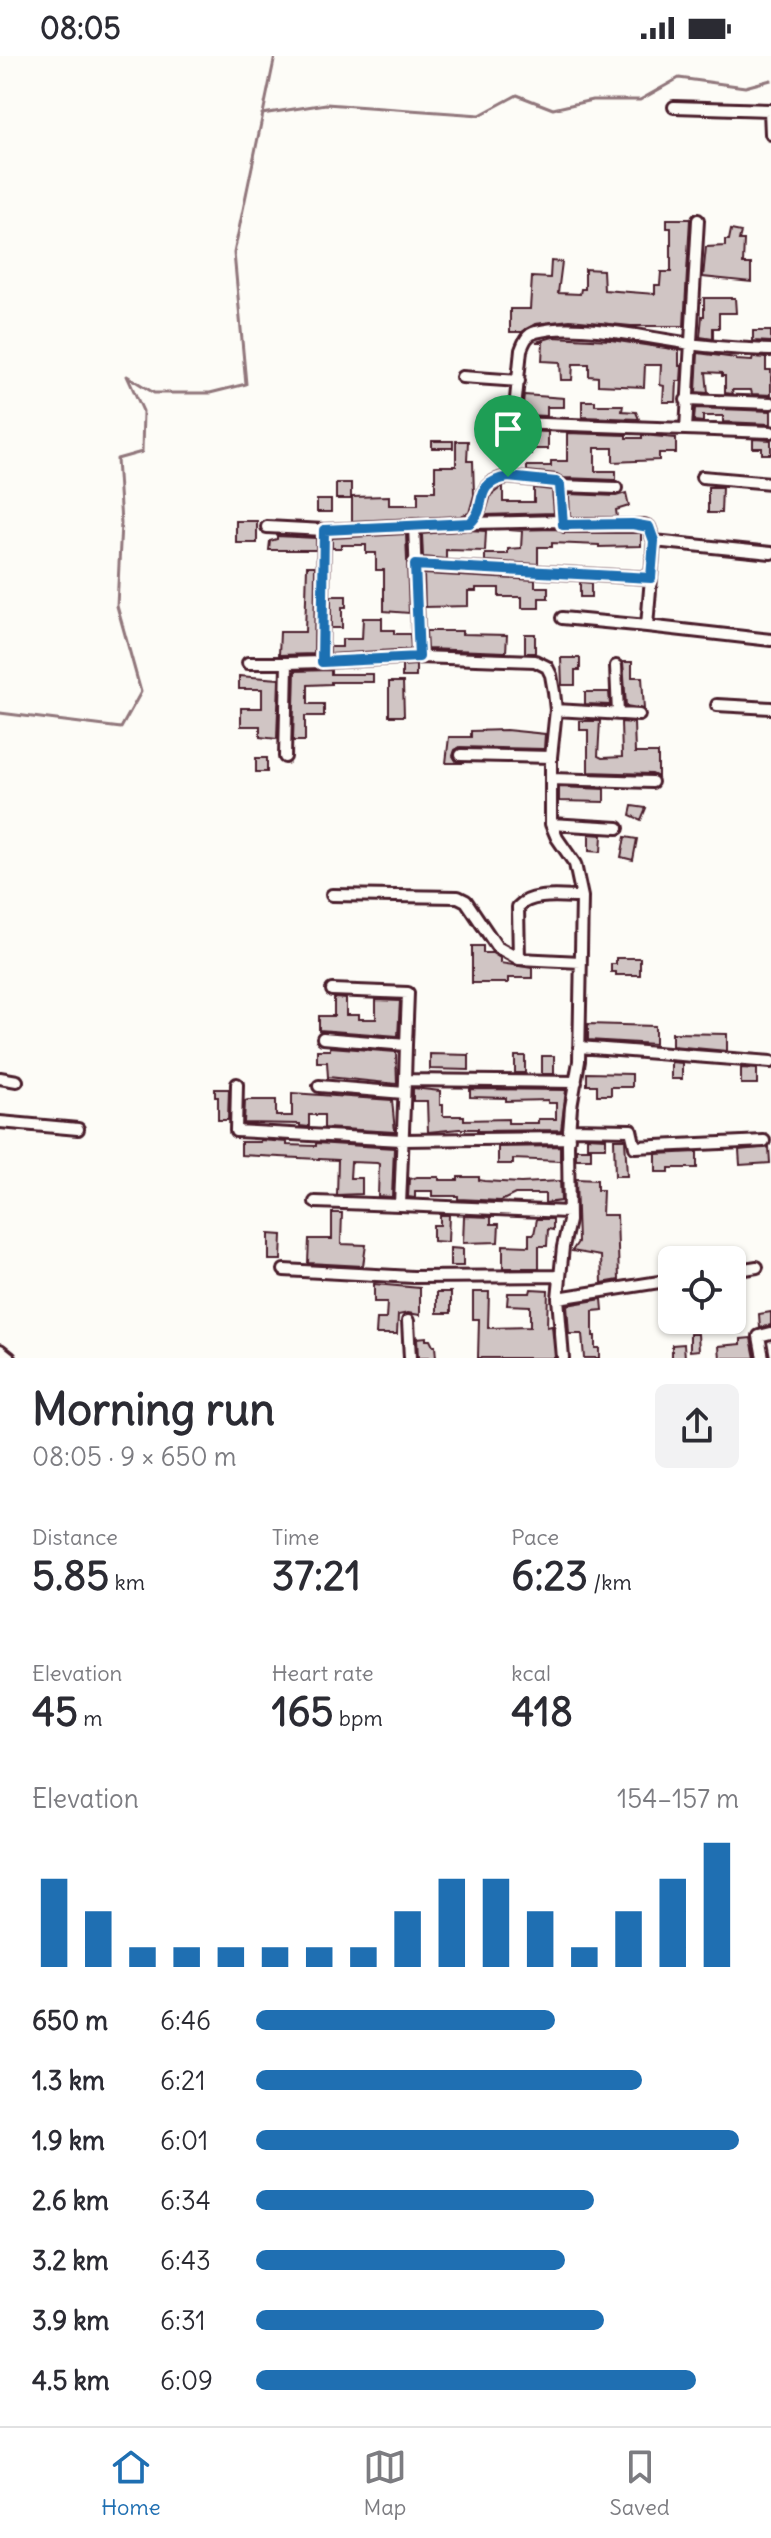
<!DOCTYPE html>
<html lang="en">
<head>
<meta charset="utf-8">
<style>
	body { margin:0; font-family:Delius,sans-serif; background:#f2f2f3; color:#2b2b33; height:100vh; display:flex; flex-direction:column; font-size:30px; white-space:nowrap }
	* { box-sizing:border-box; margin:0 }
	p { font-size:26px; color:#7c7c81 }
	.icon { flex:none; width:44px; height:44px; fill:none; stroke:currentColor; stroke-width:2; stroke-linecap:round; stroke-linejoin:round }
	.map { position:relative; height:1302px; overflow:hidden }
	.details { display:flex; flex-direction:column; background:#fff; flex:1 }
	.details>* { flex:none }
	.buttons { position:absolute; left:658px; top:1190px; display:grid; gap:16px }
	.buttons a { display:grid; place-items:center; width:88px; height:88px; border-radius:12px; background:#fff; box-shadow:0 2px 6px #0004; font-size:40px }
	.pin { position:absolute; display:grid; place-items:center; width:68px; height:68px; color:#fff; margin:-82px -34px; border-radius:50% 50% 50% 0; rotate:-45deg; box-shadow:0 0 8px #0007 }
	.pin .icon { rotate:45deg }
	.round { display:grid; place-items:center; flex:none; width:84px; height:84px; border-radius:12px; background:#f2f2f3 }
	.summary { display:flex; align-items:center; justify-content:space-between; height:136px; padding:0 32px }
	h1 { font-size:44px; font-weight:800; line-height:60px }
	.metrics { display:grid; grid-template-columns:repeat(3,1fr); gap:12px; height:136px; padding:8px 32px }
	.metrics div { display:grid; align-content:center }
	.metrics b { font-size:40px; font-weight:800 }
	.metrics small { font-size:22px; font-weight:400 }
	.metrics p { font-size:22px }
	.chart { height:224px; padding:16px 32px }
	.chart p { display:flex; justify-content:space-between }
	.chart svg { width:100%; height:144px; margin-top:8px; stroke:#1f6fb2; stroke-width:6 }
	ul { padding:0 32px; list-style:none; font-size:26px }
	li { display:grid; grid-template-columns:128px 96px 1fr; align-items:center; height:60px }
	li i { height:20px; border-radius:10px; background:#1f6fb2 }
	.status { display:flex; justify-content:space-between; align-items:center; height:56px; padding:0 40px; background:#fff; direction:ltr }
	.status svg { height:22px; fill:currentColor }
	.tab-bar { display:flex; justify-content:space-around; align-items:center; height:112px; border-top:2px solid #e1e1e2; background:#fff; font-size:22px; color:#7c7c81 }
	.tab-bar a { display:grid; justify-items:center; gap:4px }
	.tab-bar .selected { color:#1f6fb2 }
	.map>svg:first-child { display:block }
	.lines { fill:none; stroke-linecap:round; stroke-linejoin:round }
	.stream { stroke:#91777b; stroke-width:3 }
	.building { fill:#d0c5c4; stroke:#4a1f2b; stroke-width:2 }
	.minor-casing { stroke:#4a1f2b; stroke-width:16 }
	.minor { stroke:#fdfcf7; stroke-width:10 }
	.route-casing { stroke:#fff; stroke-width:16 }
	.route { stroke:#1f6fb2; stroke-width:10 }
</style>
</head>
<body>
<div class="status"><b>08:05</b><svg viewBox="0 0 49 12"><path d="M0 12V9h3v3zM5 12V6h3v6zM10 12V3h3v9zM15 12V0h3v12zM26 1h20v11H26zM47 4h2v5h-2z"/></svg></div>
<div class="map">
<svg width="771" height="1302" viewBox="0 0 771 1302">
	<rect width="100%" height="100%" fill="#fdfcf7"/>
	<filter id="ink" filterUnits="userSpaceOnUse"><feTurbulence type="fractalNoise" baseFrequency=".0125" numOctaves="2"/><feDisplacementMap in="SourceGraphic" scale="16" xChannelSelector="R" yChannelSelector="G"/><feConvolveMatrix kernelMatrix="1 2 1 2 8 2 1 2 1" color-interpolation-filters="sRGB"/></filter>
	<g filter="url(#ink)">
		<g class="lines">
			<path class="stream" d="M262,58L326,48L480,59L517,39L553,53L592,44H640L679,22L745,31L771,24
				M0,657L121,672L141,636L117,550L121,467L117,403L142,396L143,355L127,320L154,337H210L246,328L234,197L275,0"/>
		</g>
		<path class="building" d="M667,163H690L684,270H631L570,264L535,268L522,276H510V253H530L532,221L550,222L551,205L562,206L558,237L580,238L581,233H585V213L603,214L604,234L655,238V229H660L661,216H671V172H667Z
			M731,174L741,176L739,184H744L743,208H751V226L703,221L706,191L725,190V184H729Z
			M704,242H735L736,257H719V272H713V283L700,281L702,260H704Z
			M753,275H771V286L753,285Z
			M553,281L611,284L679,294V310H682L681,325H677L676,346H663L664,330L660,329L661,309H645L644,331L598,329V321L589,320V308H573L572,324H561L560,306L542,305L543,286H536Z
			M698,297L736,302V304L752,305L753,301L766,302V314H771V339L752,338L751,334H732L733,338L725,337V320H722V317L706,316L708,337L696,336Z
			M524,339L564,342V351H547V360L522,359Z
			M582,345H595V349H623L622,355L636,356L639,363L582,361Z
			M695,352L771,355V368L723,366V360H703V366L694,365Z
			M526,375L548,376V393H531V398H519L520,379H526Z
			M567,377L626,379V382H642V379L676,382V397H659V404L613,406V392H595V415H616V424L564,422L557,418L527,415V410H551V405H567Z
			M753,383L771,384V398H762V392H753Z
			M432,385H453V392H432Z
			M456,385H468L467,405H473L474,439L469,457L460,460L352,465V441L389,440V449H418V435H435V410H456Z
			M336,427H351V443H336Z
			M503,430V446H534V432L552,434L554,457L485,459L491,439Z
			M708,431H722L721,457H708Z
			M626,437L629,450L616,454L617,461H570L569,438L616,440Z
			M317,444H331V456H317Z
			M236,465H257V487H236Z
			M556,473L563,477H641V490L599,491V489L552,487V491H538V508L485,505V498H508V493L521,492L522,475L508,474Z
			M468,474L486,475L485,495L446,494V503L423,501L422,478Z
			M406,478L409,557L384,555V514H376V497H366V489H341V492H332V482Z
			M277,480L316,482V494H269L270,485L277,483Z
			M307,510H315L314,598L279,599L280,576H305Z
			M424,518L535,524V531H548V542H539V552H522V541H499V532H476V535H468V550L425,551Z
			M580,526L591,527V541H580Z
			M331,540H346V551H342V572H331Z
			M363,562H382V574H394V578H410L411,593L330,598V591H342V583H362Z
			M426,575H462V578L507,579L506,596L427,593Z
			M525,578H535V597H525Z
			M561,602H580V614H575V629H562Z
			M623,606H632V621H642L644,653L626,650Z
			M416,609V621H402V610Z
			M331,614V618H373V626H331V628L308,629V648H324V660H305V685H293L295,615Z
			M239,620L279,623L277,683L260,681V670H241V652H262V633H239Z
			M389,626H403L404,660H389Z
			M585,636H609L610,649L585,648Z
			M580,665H600L598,700L602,702L622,701L621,666L634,667L635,697H658V721L652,718L588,716V674H580Z
			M506,674L545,678L544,693L460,691L455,694L453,700L456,705L463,707H446L449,681H471V675Z
			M256,702H267V716H256Z
			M559,731L604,733V746L559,745Z
			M632,750L646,752L641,764L630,759Z
			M589,778L602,779L601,796L589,795Z
			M625,781L637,783L633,804L621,801Z
			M472,890H483V897H492L500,902V907L532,912V922H508V927H472Z
			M616,902H640V919H616V916H611V908H616Z
			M334,942L346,943V959H359V963H376V944L400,945L398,980L319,974V960H334Z
			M588,968L655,970V988L588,984Z
			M672,977L727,978V995L672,990Z
			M330,991L396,996L397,1028L328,1021L327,1006H317V994H330Z
			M430,998L469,999V1014L430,1013Z
			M515,1000H525V1017H515Z
			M542,1000H554V1018H542Z
			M671,1006L682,1007V1023H671Z
			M741,1012L757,1013V1028H741Z
			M587,1017L632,1018V1031H611V1039H597V1029H587Z
			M413,1032L440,1035V1049H443V1060H464V1064L508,1063V1067H538V1063H556V1047H548V1044L506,1045V1042L470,1041V1033L566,1034L561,1074L478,1075V1073H459L428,1076L427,1045H413Z
			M215,1033H229L228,1064H218V1041H215Z
			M292,1037L392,1044L395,1076L324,1072V1059H309V1071L300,1070V1068L244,1067L245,1045L248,1044H276V1060H292Z
			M587,1081L606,1082V1091H587Z
			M614,1083H625L627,1120H615Z
			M260,1084L287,1086V1089L316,1090V1087L394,1092L392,1141L378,1140L379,1108L377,1107L351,1106L350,1122H362V1138L337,1139L338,1104L241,1099V1086H260Z
			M560,1090V1105L513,1103V1108H498V1091Z
			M769,1091L770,1107L740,1109L739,1094Z
			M576,1093H591V1103H576Z
			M697,1096V1112H669V1116H656V1098Z
			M417,1121H439V1124H458V1121H479V1124L484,1125L521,1127L560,1125L561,1145L545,1147V1138H515L501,1145L458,1143V1140H432V1135H415V1142L408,1141L409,1123Z
			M576,1123L597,1124V1134H603L602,1159H617L619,1224L602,1227L601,1200L572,1195L578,1186Z
			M332,1157H342L341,1188L366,1189L363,1210L308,1207L309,1183H332Z
			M440,1159H449L448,1186L433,1185V1169H440Z
			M464,1160L491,1161V1168H499L498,1186L463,1187Z
			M537,1163H553V1174L548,1173L547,1190H539V1212H503V1189L529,1190V1178H534Z
			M269,1178L282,1179L281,1204H269Z
			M450,1192L463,1193V1210H450Z
			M374,1228L420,1232V1259L408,1257L398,1259L397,1278H376L377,1263H386L387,1246H374Z
			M531,1233L548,1234L547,1271L552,1270L555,1302H478L479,1263H473V1236H489L488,1272L530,1271V1250L507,1249L508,1237H530Z
			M437,1236H451V1257H437Z
			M602,1243L603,1254L593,1255V1280H595V1292H599V1302H584L582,1278H569L567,1249Z
			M771,1256V1269L760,1272L759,1258Z
			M690,1278H698L699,1294L690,1295Z
			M426,1281V1284H430L433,1290H435L436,1302H418L417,1282Z
			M751,1282L755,1302H720L719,1290L741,1288V1283Z
			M684,1288L685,1302H672V1289Z"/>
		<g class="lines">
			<g class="minor-casing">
				<path id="minor" d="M674,51L770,54L771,78
					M462,321L519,325
					M686,344L771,347
					M514,367L771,376
					M686,373L698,164
					M508,421L556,426L560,429L563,469H644L649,471L654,485L771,497
					M702,421L771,427
					M560,430L616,432
					M470,467L563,465
					M414,469L419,601
					M267,471L324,474
					M654,485L647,570L771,584
					M415,509L651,522
					M562,562L647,570
					M248,607H287
					M616,610L618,658
					M717,649L771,652
					M556,654L639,659
					M461,699L551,701
					M285,701L287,607L322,606
					M551,723L652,726
					M551,768L618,772
					M332,839L458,841L466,845L497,891L519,903
					M581,906L519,903L518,851C531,836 563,841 582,841
					M332,934L408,937L406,989
					M323,982L406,989L405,1024L576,1026
					M579,991L771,1006
					M0,1022L17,1025
					M405,1024L400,1149L568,1156
					M237,1028L236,1075L402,1084L569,1082
					M319,1030L404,1037
					M0,1066L78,1073
					M569,1073L631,1074L635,1091L764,1085
					M315,1146L400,1149
					M284,1214L413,1221L560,1220
					M732,1215L757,1211
					M558,1242L672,1224
					M408,1265L410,1302
					M0,1294L10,1302
					M563,1302L558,1242L563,1191L569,1165L568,1089L571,1051L579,1005L582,841L575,808L557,782L551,768V701L556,654L554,636L551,619L547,611L535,605L419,601L322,606L324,474L462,468L475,463C484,440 480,426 508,421L521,294C524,286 527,278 536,276C573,265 651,282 690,288C717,292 744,293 771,294
					M763,1302L759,1280L771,1277"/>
			</g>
			<use href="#minor" class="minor"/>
		</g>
	</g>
	<g class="lines" filter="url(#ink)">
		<g class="route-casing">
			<path id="route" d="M508,421L556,426L560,429L563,469L632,468L649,471L654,485L651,522L415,509L419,601L322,606L324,474L470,467C490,450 470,428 508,421Z"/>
		</g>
		<use href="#route" class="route"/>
	</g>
</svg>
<div class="buttons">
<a><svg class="icon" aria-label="locate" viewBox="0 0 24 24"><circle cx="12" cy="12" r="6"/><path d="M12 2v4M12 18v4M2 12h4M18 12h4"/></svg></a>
</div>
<div class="pin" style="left:508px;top:421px;background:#1e9e55"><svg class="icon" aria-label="arrive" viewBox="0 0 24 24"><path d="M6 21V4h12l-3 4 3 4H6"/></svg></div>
</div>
<section class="details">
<div class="summary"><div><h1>Morning run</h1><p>08:05 · 9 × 650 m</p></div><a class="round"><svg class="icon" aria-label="share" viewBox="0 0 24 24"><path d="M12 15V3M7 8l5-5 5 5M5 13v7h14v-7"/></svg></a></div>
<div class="metrics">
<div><p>Distance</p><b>5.85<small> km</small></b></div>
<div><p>Time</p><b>37:21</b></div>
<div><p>Pace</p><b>6:23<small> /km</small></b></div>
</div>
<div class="metrics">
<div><p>Elevation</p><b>45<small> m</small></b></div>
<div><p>Heart rate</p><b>165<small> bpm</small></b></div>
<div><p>kcal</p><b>418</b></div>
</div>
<div class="chart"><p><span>Elevation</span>154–157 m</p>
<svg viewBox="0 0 160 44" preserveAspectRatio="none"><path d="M5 44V17M15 44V27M25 44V38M35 44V38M45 44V38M55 44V38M65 44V38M75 44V38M85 44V27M95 44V17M105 44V17M115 44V27M125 44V38M135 44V27M145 44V17M155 44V6"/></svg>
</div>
<ul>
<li><b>650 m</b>6:46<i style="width:62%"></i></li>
<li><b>1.3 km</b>6:21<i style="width:80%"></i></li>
<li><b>1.9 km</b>6:01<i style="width:100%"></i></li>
<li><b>2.6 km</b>6:34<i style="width:70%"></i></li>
<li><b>3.2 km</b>6:43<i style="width:64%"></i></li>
<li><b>3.9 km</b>6:31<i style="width:72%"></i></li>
<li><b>4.5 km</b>6:09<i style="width:91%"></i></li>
</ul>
</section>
<nav class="tab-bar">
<a class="selected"><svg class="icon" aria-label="home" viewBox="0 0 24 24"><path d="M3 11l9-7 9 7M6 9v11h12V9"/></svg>Home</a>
<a><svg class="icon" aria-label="map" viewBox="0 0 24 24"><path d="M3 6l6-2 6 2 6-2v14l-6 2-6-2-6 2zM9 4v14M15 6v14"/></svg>Map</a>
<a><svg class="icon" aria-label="saved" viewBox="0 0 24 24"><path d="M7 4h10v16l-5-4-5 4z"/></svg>Saved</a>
</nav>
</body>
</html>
